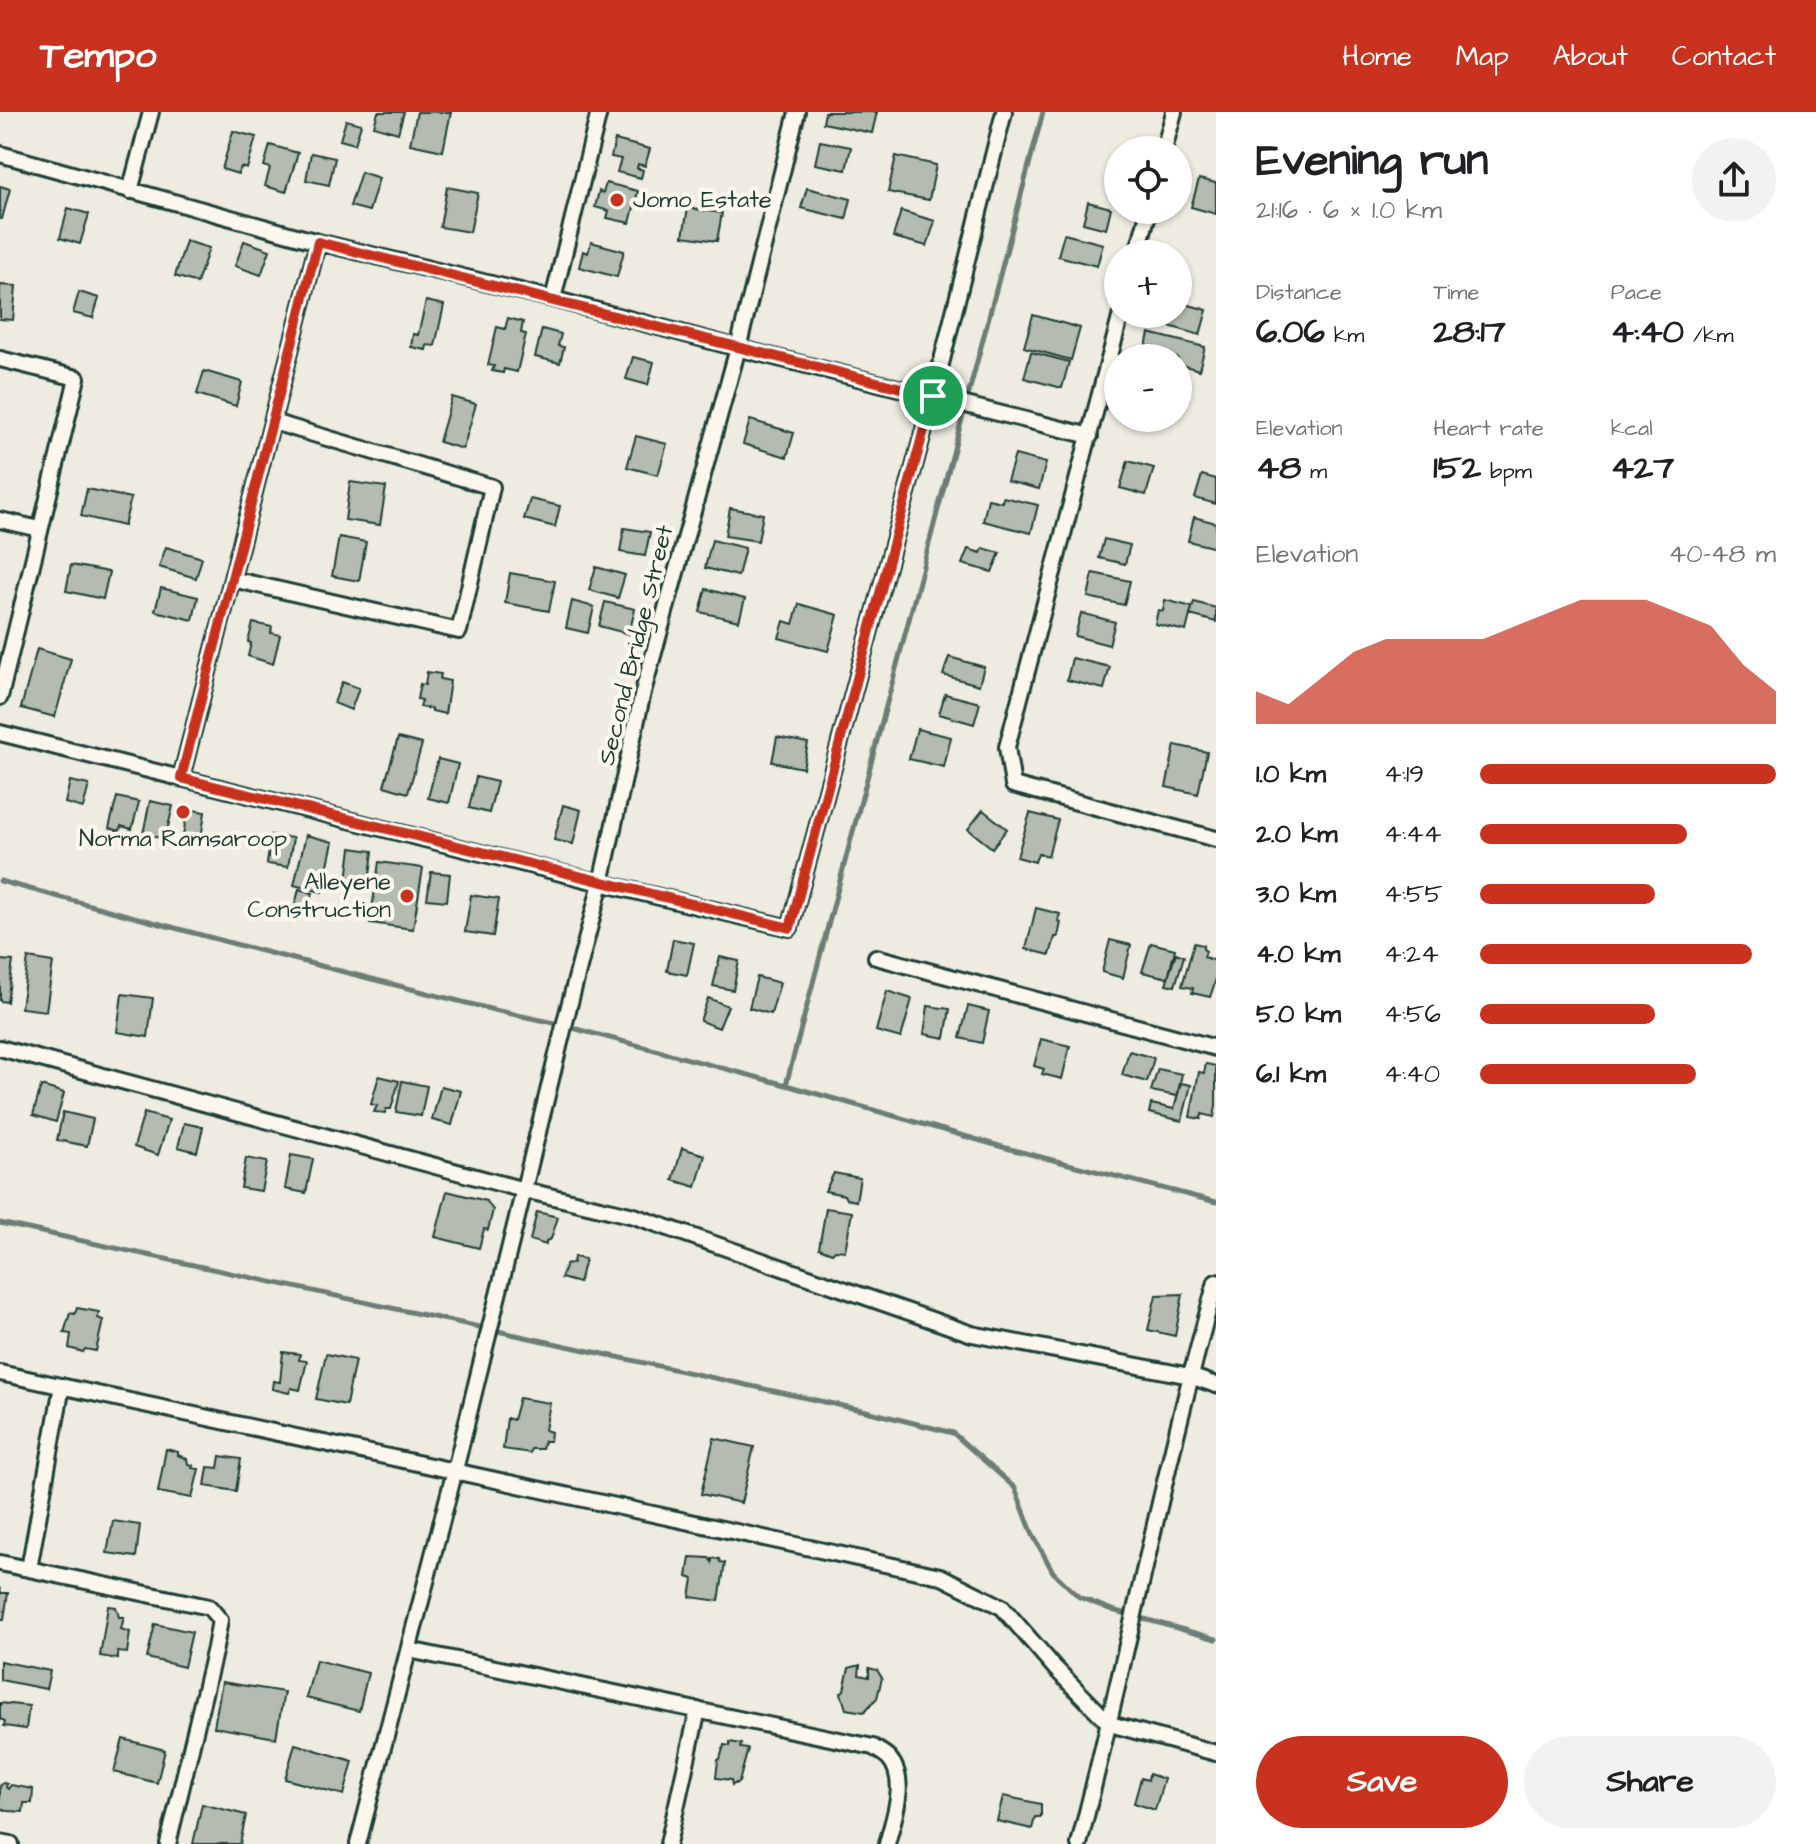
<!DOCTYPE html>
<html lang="en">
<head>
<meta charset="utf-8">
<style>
	body { margin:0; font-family:"Architects Daughter",sans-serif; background:#f2f2f2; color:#202124; height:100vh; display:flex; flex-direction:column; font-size:30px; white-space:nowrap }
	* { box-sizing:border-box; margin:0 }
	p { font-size:26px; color:#757577 }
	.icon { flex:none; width:44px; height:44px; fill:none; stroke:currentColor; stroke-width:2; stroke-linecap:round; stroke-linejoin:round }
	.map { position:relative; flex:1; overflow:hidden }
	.sheet { display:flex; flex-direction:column; background:#fff; width:600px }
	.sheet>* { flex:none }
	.fabs { position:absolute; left:1104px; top:24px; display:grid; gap:16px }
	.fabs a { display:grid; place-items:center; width:88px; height:88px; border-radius:50%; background:#fff; box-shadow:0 2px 6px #0004; font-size:40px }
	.pin { position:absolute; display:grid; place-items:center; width:68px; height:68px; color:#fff; margin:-34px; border:4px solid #fff; border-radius:50%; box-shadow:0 2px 8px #0007 }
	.round { display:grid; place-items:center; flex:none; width:84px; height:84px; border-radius:42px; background:#f2f2f2 }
	.headline { display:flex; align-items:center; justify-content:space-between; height:136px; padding:0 40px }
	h1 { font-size:44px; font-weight:800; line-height:60px }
	.stats { display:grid; grid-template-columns:repeat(3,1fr); gap:12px; height:136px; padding:8px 40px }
	.stats div { display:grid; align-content:center }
	.stats b { font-size:34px; font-weight:800 }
	.stats small { font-size:22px; font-weight:400 }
	.stats p { font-size:22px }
	.chart { height:224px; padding:16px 40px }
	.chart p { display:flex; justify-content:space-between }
	.chart svg { width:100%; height:144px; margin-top:8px; fill:#c8321e; opacity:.7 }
	.button { display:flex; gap:16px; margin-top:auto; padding:16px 40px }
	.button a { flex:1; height:92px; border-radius:48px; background:#c8321e; color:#fff; font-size:32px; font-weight:800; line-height:92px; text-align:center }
	.button a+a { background:#f2f2f2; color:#202124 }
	ul { padding:0 40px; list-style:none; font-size:26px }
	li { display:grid; grid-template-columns:128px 96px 1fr; align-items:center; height:60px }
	li i { height:20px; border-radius:10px; background:#c8321e }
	header { display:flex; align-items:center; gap:48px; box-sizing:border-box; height:112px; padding:0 40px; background:#c8321e; color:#fff }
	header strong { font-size:38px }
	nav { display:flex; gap:44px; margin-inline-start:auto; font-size:28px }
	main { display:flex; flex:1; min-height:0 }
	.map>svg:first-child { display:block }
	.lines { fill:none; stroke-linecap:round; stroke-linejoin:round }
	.stream { stroke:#6c7d74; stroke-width:5 }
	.building { fill:#b4bbb0; stroke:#1f3d34; stroke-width:2 }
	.street-casing { stroke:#1f3d34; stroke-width:20 }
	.street { stroke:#fbf7ec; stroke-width:14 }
	.route-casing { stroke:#fff; stroke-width:16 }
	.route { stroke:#c8321e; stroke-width:10 }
	.poi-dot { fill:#c8321e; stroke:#fbf7ec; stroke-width:3 }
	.labels { text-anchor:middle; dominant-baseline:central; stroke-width:8; stroke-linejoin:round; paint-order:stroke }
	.poi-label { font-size:24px; fill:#1f3d34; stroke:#fbf7ec; text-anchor:start }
	.street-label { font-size:24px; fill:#1f3d34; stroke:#fbf7ec }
</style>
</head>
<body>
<header>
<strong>Tempo</strong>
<nav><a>Home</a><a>Map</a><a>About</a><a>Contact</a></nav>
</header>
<main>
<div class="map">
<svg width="1216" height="1732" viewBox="0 0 1216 1732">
	<rect width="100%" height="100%" fill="#eeece1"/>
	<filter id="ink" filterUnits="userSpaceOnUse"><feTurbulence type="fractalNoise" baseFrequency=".0125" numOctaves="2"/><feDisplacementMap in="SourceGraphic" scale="16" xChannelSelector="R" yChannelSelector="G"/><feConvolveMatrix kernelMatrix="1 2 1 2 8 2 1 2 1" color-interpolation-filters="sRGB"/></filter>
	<g filter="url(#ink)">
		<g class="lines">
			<path class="stream" d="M0,769L246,835L494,898L550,910L786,973L1006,1036L1216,1090
				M786,973L1043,0
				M0,1111L866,1299L953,1321L1015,1376L1033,1423L1053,1460L1079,1485L1112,1498L1216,1527"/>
		</g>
		<path class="building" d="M378,0H404L398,21L374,14Z
			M417,0H451L443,39L410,32Z
			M825,0H877L872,21L823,11Z
			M346,8L361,12L355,32L340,28Z
			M233,19L256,25L247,57L241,55L238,62L222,57Z
			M615,28L650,37L645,54L638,52L637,56L643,58L641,66L617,60L621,47L611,45Z
			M820,29L851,35L846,58L815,52Z
			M270,33L298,41L286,80L265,74L270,56L264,54Z
			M311,41L335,46L329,73L306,68Z
			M896,44L936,53L929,88L888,80Z
			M361,60L379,66L369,99L350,94Z
			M1199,67L1216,71V102L1191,95Z
			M606,71L638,79L630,111L607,106L609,99L595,95L599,79L603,81Z
			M0,74L10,77L2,107H0Z
			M447,75L478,81L470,120L440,115Z
			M807,76L851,87L846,107L801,96Z
			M1088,90L1111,96L1106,117L1083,111Z
			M68,96L89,102L80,132L60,126Z
			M688,96L722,101L717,129L683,124Z
			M901,99L935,109L927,134L893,125Z
			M1064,122L1103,132L1097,154L1058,144Z
			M186,129L209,136L197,171L175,164Z
			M244,129L270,138L261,163L235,154Z
			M591,130L624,139L617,165L579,155L583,139L588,141Z
			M0,173L16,174L13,208L0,207Z
			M79,180L99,186L93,206L73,201Z
			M426,189L444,193L435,234L427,233L426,238L411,235L413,222L418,223Z
			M1178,190L1207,198L1200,223L1155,210L1157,202H1178Z
			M1033,203L1080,216L1071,248L1024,235Z
			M508,206L523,210L521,221L526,222L517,260L504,257L503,261L492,259L494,254L488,253L497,215L505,217Z
			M542,217L561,222L558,234L564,235L560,251L535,245Z
			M1149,221L1205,235L1199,258L1178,252V246L1144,244Z
			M1031,240L1069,250L1062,276L1024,266Z
			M633,245L654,250L648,273L626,267Z
			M204,259L242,270L236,294L197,282Z
			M452,285L476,292L463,337L439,330Z
			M750,308L794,321L787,345L743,332Z
			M636,324L667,332L658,363L627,355Z
			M1015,343L1046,351L1039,377L1007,369Z
			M1128,349L1154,356L1146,383L1120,376Z
			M1202,363L1216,367V392L1195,386Z
			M350,370L386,375L380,413L345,408Z
			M87,377L131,386L124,414L81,404Z
			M1003,385L1038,393L1031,421L983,409L988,387L1002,390Z
			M530,387L560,394L555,415L524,407Z
			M730,396L763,402L758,429L725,424Z
			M1194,405L1216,411V436L1188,429Z
			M624,416L650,420L645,444L620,440Z
			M339,425L366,430L359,469L332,464Z
			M1104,427L1130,433L1125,452L1099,446Z
			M712,428L745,436L738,464L705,456Z
			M166,435L202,446L196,466L159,455Z
			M983,436L1000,441L992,460L962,452L968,437L981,441Z
			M71,453L109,460L103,487L66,479Z
			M596,455L625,463L618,486L589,478Z
			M510,461L555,469L549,499L505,491Z
			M1093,461L1130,469L1124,493L1088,485Z
			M161,476L198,485L193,508L155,499Z
			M706,477L745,487L739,509L700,500Z
			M1165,488L1192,495L1186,519L1155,512L1158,498L1163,499Z
			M572,489L594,495L588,521L566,516Z
			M605,490L635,497L629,522L599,514Z
			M1194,490L1216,496V510L1190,503Z
			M799,492L838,503L828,539L779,526L784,509L793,512Z
			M1081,501L1115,510L1109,533L1075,524Z
			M253,511L272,515L271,521L280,523L273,552L248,544L251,531L248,530Z
			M37,537L71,547L55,605L21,596Z
			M949,545L984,555L979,573L943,563Z
			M1072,546L1110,555L1104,577L1067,568Z
			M427,560L441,562L440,567L450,569L445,602L432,599V597L420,595L422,588L417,587L420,572L425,573Z
			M342,570L359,576L351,598L334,591Z
			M945,582L980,591L974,612L939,602Z
			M917,617L951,625L944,655L909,647Z
			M777,625L808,631L803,656L772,650Z
			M398,626L422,632L408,681L384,674Z
			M1175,633L1207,640L1198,682L1166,675Z
			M438,647L458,652L449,691L428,686Z
			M476,665L497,670L489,701L469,696Z
			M70,669L89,673L83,696L65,691Z
			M117,685L139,690L132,717L121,714L120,719L109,716Z
			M150,689L173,694L165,727L143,722Z
			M563,693L581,698L573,732L554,728Z
			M187,697L205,700L201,727L183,725Z
			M983,698L1007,717L992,736L968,717Z
			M1030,701L1058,708L1048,744L1038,741L1035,750L1017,745Z
			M271,723L293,726L288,755L267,752Z
			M306,723L333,730L322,780L294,773Z
			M351,736L373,739L369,771L347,768Z
			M379,750L423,756L413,817L370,811Z
			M431,760L450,762L447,789L427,787Z
			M299,777L313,781L308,797L295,793Z
			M471,783L499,787L493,824L465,820Z
			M1036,796L1060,802L1058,809L1061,810L1058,825H1055L1050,843L1026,837Z
			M673,827L694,831L687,863L667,859Z
			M1110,828L1131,833L1123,866L1102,860Z
			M1151,831L1175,837L1168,866L1142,860Z
			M1194,831L1203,833V837L1206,839L1204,845L1216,849V867L1210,885L1192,881L1193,876L1182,874Z
			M1176,841L1184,844L1175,874L1166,872Z
			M720,845L739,849L733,878L713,874Z
			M28,846L53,850L46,899L21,896Z
			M0,848L13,849L7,890L0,889Z
			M757,865L780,871L771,902L749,896Z
			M887,879L912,887L901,926L876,919Z
			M122,882L153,886L148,925L117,920Z
			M708,886L728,894L719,916L700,909Z
			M928,894L950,897L945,926L924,922Z
			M968,894L989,899L982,931L960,926Z
			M1041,927L1070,934L1062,967L1042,962L1044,957L1034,954Z
			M1129,939L1154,946L1147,970L1122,963Z
			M1206,952L1216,954V994L1214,1005L1202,1002L1201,1007L1190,1005L1199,960L1204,961Z
			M1158,957L1182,962L1177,984L1151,979Z
			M379,964L399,969L391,997H386L385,1001L374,1000L377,994L371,992Z
			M402,969L427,974L421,1004L396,1000Z
			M1181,971L1191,973L1182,1009L1149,1001L1151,992L1174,997Z
			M41,974L64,981L56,1010L33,1003Z
			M441,974L461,979L452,1013L432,1008Z
			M63,1000L93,1007L87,1034L57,1028Z
			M144,1001L169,1008L158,1043L134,1035Z
			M184,1011L203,1015L197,1040L178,1035Z
			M682,1036L705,1043L696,1075L673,1068Z
			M291,1043L313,1047L306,1081L285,1077Z
			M246,1046L267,1050L261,1079L241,1076Z
			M834,1061L860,1066L856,1089L846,1087L844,1083L825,1079Z
			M447,1079L486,1089L493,1098L488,1118L484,1117L479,1136L435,1125Z
			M826,1096L852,1100L845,1139L835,1138L832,1141L819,1136Z
			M537,1100L558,1105L551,1127L546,1129V1133L530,1128Z
			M574,1145L585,1147L579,1171L561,1166L566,1152L573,1151Z
			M1183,1182L1175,1224L1148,1218L1156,1183Z
			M77,1196L99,1200L98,1206L103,1208L96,1239L85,1237L83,1240L69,1236L71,1222L64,1221L70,1201L75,1202Z
			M283,1240L300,1242L299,1248L307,1249L300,1278L291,1276L289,1281L272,1277L273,1269L280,1270Z
			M326,1242L355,1248L346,1293L316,1287Z
			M519,1286L550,1291L545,1318L551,1320L550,1329H544L542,1337H531L530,1341L503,1337L507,1306L513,1308Z
			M714,1326L754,1335L741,1391L701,1382Z
			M166,1337L178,1340V1343L187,1347L188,1352L193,1353L192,1356L199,1357L192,1386L158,1380Z
			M220,1344L241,1347L236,1379L205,1374L208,1355L218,1356Z
			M113,1409L140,1413L136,1445L107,1441Z
			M690,1445L709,1446L712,1450V1446L719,1447L720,1450L725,1451L719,1489L690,1485L693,1467L687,1465Z
			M0,1476L1,1481H8L4,1507H0Z
			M108,1494L116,1495L119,1505H124L121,1517L130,1520L127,1541L118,1540V1547L100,1544Z
			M155,1512L192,1520L184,1555L147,1546Z
			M316,1548L368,1561L359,1599L306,1586Z
			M0,1549L50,1559L46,1577L0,1568Z
			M860,1553L859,1563L869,1565V1556L877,1558L882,1566L877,1586L864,1600L846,1597L841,1581L844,1578L849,1556Z
			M222,1570L284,1580L276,1626L214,1615Z
			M0,1591L29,1594L26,1617L4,1614L5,1609L0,1607Z
			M123,1627L165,1638L157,1671L114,1660Z
			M730,1630L741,1632L740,1636L748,1637L739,1670L732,1673L731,1668L716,1666L718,1648L720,1647L724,1633L730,1634Z
			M295,1632L353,1649L344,1683L285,1667Z
			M1149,1662L1164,1667L1155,1698L1134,1691L1141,1666L1148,1668Z
			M3,1671L7,1672L6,1675L8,1677L11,1673L33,1677L32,1691H24L23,1700L9,1699L0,1696V1674Z
			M1003,1684L1041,1692V1705H1035L1032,1717L997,1709Z
			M202,1692L246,1703L240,1732H193Z"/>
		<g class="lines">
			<g class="street-casing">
				<path id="street" d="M1164,38L1174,0
					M0,42L318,130L553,187L738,236L1090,324
					M130,79L151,0
					M1137,142L1149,98
					M553,187L599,0
					M1121,202L1007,635L1013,673L1216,727
					M0,247L77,266L0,585
					M0,408L40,417
					M232,467L459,519L492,375L273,310
					M0,621L601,771L790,816L933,284L1004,0
					M181,666L318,130
					M876,845L1216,936
					M0,936L524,1078L634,1104L972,1222L1190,1264L1216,1273
					M0,1261L940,1464L1002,1495L1055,1556L1110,1612L1216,1641
					M0,1451L209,1495L220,1508L215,1536L168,1732
					M29,1457L62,1274
					M409,1538L873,1635C878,1638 885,1642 889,1646C909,1669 893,1707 887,1732
					M0,1730L11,1732
					M358,1732L455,1358L567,902L601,771L643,580L738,236L797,0
					M668,1732L698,1598
					M1079,1732C1127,1545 1164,1356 1216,1170"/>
			</g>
			<use href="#street" class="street"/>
		</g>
	</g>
	<g class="lines" filter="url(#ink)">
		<g class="route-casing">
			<path id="route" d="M318,130C524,180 728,233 933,284L790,816L181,666Z"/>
		</g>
		<use href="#route" class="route"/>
	</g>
	<g class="poi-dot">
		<circle cx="617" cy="88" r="8"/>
		<circle cx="183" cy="700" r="8"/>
		<circle cx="407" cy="784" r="8"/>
	</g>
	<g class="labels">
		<g class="poi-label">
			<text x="633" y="88">Jomo Estate</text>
			<text x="183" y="727" text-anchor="middle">Norma Ramsaroop</text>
			<text x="391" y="770" text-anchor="end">Alleyene<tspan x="391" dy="28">Construction</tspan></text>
		</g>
		<g class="street-label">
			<text transform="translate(636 533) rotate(-76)">Second Bridge Street</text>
		</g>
	</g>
</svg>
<div class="fabs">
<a><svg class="icon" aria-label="locate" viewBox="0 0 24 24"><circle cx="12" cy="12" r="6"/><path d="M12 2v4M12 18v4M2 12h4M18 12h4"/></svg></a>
<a>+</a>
<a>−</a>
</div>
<div class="pin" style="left:933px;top:284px;background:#1e9e55"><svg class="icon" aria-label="arrive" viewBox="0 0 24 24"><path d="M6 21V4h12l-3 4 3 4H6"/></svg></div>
</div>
<section class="sheet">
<div class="headline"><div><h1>Evening run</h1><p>21:16 · 6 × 1.0 km</p></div><a class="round"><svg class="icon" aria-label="share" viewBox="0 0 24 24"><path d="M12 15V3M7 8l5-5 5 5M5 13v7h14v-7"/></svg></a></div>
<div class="stats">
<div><p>Distance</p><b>6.06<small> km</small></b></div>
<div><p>Time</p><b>28:17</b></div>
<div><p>Pace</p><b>4:40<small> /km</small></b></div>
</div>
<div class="stats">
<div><p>Elevation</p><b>48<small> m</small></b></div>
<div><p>Heart rate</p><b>152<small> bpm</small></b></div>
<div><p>kcal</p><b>427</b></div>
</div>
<div class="chart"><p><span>Elevation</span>40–48 m</p>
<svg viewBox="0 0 160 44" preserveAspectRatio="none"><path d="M0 44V34L10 38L20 30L30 22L40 18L50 18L60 18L70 18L80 14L90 10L100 6L110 6L120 6L130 10L140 14L150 26L160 34V44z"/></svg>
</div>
<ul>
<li><b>1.0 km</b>4:19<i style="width:100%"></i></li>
<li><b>2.0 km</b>4:44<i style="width:70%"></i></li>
<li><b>3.0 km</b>4:55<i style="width:59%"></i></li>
<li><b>4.0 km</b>4:24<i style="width:92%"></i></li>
<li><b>5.0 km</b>4:56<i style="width:59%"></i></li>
<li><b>6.1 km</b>4:40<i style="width:73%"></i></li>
</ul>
<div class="button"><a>Save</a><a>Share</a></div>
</section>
</main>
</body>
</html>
